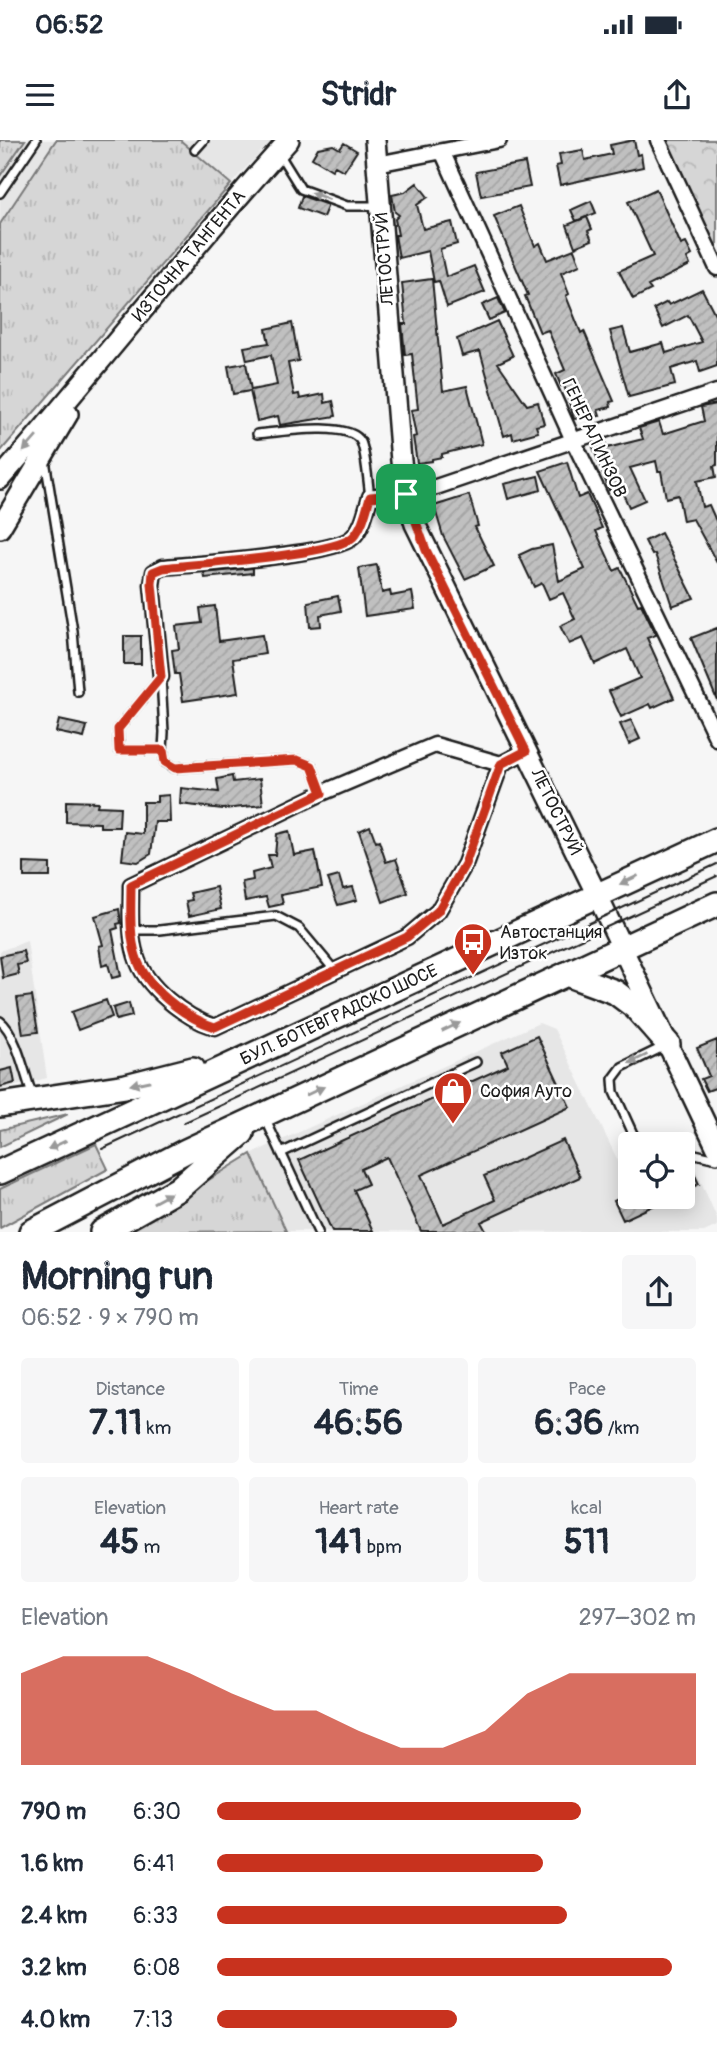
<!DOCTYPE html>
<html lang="en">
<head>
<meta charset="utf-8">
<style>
	body { margin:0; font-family:Pangolin,sans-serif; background:#f6f6f7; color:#1f2937; height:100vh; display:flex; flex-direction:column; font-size:26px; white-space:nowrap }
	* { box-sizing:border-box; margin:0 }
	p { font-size:23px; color:#747a83 }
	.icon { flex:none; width:38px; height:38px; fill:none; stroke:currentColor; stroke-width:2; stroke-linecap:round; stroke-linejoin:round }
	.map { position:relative; height:1092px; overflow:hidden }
	.side { display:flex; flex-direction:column; background:#fff; flex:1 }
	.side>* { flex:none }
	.controls { position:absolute; left:618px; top:992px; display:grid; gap:14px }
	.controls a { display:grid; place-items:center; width:77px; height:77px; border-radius:7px; background:#fff; box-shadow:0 4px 18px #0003; font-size:35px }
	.pin { position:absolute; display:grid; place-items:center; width:60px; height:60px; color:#fff; margin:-30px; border-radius:14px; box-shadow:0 4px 10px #0006 }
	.round { display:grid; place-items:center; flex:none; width:74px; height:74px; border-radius:7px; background:#f6f6f7 }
	.overview { display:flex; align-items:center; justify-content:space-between; height:119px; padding:0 21px }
	h1 { font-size:38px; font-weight:700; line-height:52px }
	.figures { display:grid; grid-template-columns:repeat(3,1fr); gap:10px; height:119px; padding:7px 21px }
	.figures div { display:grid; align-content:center; border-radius:7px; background:#f6f6f7; text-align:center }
	.figures b { font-size:35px; font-weight:700 }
	.figures small { font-size:19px; font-weight:400 }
	.figures p { font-size:19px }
	.chart { height:196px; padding:14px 21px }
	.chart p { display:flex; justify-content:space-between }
	.chart svg { width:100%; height:126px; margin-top:7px; fill:#c8321e; opacity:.7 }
	ul { padding:0 21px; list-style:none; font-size:23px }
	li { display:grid; grid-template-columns:112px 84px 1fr; align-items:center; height:52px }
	li i { height:18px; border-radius:9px; background:#c8321e }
	.status { display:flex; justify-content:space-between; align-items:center; height:49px; padding:0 35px; background:#fff; direction:ltr }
	.status svg { height:19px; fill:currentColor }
	header { display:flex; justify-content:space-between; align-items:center; height:91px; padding:0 21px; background:#fff; font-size:32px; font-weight:700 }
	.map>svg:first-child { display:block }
	.built { fill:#e6e6e6 }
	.grass { fill:url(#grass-tufts); stroke:#797979; stroke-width:2 }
	.park { fill:url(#park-crowns); stroke:#797979; stroke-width:2 }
	.building { fill:url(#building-hatch); stroke:#1c1c1c; stroke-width:2 }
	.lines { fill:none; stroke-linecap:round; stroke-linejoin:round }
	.lane-casing { stroke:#1c1c1c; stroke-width:12 }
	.street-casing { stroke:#1c1c1c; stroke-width:19 }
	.secondary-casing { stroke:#1c1c1c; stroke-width:24 }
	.primary-casing { stroke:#1c1c1c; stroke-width:28 }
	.lane { stroke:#fff; stroke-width:7 }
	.street { stroke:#fff; stroke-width:14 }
	.secondary { stroke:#fff; stroke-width:19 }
	.primary { stroke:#fff; stroke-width:23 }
	.tram { stroke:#1c1c1c; stroke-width:2 }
	.oneway { fill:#999 }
	.route-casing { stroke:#fff; stroke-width:14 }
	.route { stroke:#c8321e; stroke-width:9 }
	.labels { text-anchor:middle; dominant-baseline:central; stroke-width:5; stroke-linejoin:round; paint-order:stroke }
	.street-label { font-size:18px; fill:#1c1c1c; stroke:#fff }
	.poi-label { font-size:18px; fill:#1c1c1c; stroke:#fff; text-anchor:start }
</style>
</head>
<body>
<div class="status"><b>06:52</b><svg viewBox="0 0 49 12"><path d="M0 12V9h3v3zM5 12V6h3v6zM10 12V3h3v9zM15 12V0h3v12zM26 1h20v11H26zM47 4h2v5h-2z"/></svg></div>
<header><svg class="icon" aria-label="menu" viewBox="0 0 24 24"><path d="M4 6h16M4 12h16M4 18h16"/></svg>Stridr<svg class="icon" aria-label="share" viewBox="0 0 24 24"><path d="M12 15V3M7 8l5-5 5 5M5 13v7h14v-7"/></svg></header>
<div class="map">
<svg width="717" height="1092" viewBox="0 0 717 1092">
	<defs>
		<pattern id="grass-tufts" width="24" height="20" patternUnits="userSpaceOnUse" patternTransform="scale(1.75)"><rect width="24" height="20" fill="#d6d6d6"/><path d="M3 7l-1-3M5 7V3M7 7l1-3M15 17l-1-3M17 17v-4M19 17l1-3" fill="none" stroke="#b7b7b7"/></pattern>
		<pattern id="park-crowns" width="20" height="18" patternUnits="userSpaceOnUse" patternTransform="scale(1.75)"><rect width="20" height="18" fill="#d6d6d6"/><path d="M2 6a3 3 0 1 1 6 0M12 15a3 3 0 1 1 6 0" fill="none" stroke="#b7b7b7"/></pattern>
		<pattern id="building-hatch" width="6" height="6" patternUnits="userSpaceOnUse" patternTransform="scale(1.75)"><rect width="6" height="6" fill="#c0c0c0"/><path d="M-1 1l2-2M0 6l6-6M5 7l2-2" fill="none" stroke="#a4a4a4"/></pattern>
	</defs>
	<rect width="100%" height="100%" fill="#f6f6f6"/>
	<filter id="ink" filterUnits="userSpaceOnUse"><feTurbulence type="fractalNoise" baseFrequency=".0143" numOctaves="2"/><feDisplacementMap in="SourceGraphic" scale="14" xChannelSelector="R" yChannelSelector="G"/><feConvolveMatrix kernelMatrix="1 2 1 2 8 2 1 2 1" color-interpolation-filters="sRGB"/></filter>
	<g filter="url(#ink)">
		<path class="built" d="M0,0H56L0,84Z
			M180,0H272L231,44Z
			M27,801L47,938L0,950V811Z
			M539,883L554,889L620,1025L630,1020V1057H682L683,1022L691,1019L717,1078V1086L704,1092L286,1091L251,1014Z"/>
		<path class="grass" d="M0,0H25L0,36Z
			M56,0H180L231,44L0,312V84Z
			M68,974L0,1007V990Z
			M96,1004L108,1029L0,1088V1049Z
			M251,1014L286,1091L124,1092Z"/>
		<path class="park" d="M658,0H717V109L710,112Z"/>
		<path class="building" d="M634,0L637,15L641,14L643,27L560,45L556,26L561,25L559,14L583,10L585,20L612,14L610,5Z
			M344,3L357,11L344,31L335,26L332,30L312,18L318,8L333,5L340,9Z
			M525,23L530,47L481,56L476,32Z
			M417,43L428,57L417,65L423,89L452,82L457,104L440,109L446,137L474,126L485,152L447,167L439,141L434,142L428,111L399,118L396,101L395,95H398L395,79L399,75L395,72L392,55L405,52Z
			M656,49L681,105L686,103L692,115L687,118L690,125L648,146L651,150L633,159L619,131L653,116L628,62Z
			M302,56L328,65L323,77L298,68Z
			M591,61L596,73L576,81L571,70Z
			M519,66L535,106L540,103L547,120L574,109L580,125L561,133L569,154L566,156L581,193L584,191L614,261L610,262L611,267L598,270L600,276L574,279L564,245L561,246L556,234L565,230L548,190L540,193L525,156L528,155L494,76Z
			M587,77L592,89L588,91L592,100L575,107L567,85Z
			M432,139L443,251L467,246L482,304L442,314V317L432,319V321L417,323L413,297L416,296L411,270L418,269L412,214L405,215L402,184H406L402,143Z
			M702,149L717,178V226L700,232L697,221L671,229L675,245L629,257L610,191L623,188L630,212L663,203L666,213L702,202L688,175L663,188L654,169L667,162L669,165Z
			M498,158L505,173L489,180L482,165Z
			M497,181L513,216L498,223L527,265L538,262L544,284L536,286L538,292L513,299L512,293L504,296L480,211L462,216L457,199Z
			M292,183L299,221L288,223L294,255L299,254L300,259L324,254L325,263L333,261L336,276L280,285L278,276L257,281L250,251L233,254L228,226L246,223L251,250L277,245L271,215L247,220L244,207L269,203L266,189Z
			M717,264V325L714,326L716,337L697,341L702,367L709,365L717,383V423L693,379L683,381L678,355L666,358L661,331H658L656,321L630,328L645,360L629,367L619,345L609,350L593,307L605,302L607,308L643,299L639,288L659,282L663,294L704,281L701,267Z
			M567,322L578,358L587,354L602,388L596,391L614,431L620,428L638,465L641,464L656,495L647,498L674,558L652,568L650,564L621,577L609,551L640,538L627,509L595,524L583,498L569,504L560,486L575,479L563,453L549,459L542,443L534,447L519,415L532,409L552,405L559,441L585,429L540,331Z
			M538,336L541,350L508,359L504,344Z
			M469,355L478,386L475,387L494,426L465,439L443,396L434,366Z
			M661,393L694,458L672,466L655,414L652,415L645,401Z
			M377,425L382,453L390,451L391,456L412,452L415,469L365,476L359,428Z
			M253,428V433L205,438L204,433Z
			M338,456L341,471L320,475L321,486L310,487L308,462Z
			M215,466L219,501L262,495L265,514L233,519L238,553L183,561L179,534H175L172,510L179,509L176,486L202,483L200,468Z
			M717,488V560L691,498Z
			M124,496H141V524H124Z
			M59,580L87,586L84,598L56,592Z
			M631,580L640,599L629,604L620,584Z
			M232,636L233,642L260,639L263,665L223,669L180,664L181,648L219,652L217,639Z
			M169,655L170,682H155L151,714L138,722L122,720L125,692L143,694V662H157V656Z
			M66,661L98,662L97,666L120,667L119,687H100V683L66,682Z
			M370,686L376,702L379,701L386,722L396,719L408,753L383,762L359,691Z
			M289,691L294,715L315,711L322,747L281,755L283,764L269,767L266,757L245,761L242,742L253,740L252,733L271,728L268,715H275L277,694Z
			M24,723L50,724V737H24Z
			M339,736L343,749L353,747L357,760L338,765L328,739Z
			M216,747L221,769L189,776L186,761L192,760L190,753Z
			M119,769L121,783L117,784L118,788L112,790L121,836L112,838L108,824L102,826L99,806L103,805L95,776Z
			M23,811L26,823L17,825L19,834L3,838L0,816Z
			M32,856L38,892L23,894L17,858Z
			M106,860L112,877L78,890L71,872Z
			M129,863L132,876L116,880L113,868Z
			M537,896L570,967L421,1035L443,1084L495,1060L484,1036L563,1000L580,1037L481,1082L486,1091H421L387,1017L361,1029L368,1044L354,1050L373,1091H332L299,1020L508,925L502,912Z
			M717,900V953L715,948L707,951L701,939L709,936L697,908Z
			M12,928L15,943L0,947V931Z
			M682,1017L687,1018L699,1044L682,1052Z
			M630,1053V1057H672L623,1080L614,1061Z"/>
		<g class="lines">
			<g class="lane-casing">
				<path id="lane" d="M195,10L204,0
					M278,12L301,49L347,66H380
					M0,53L36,0
					M257,294C279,292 351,280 361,302C366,313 368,343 370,357
					M45,320L73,491L78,552
					M161,537L164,592L163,610L165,622L175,628L297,620L312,626L322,653
					M161,537L118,589L119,610H163
					M131,790H160L276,776L299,788L335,831
					M0,881C16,892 26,938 33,958
					M265,978L318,1092
					M654,1004L634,996L614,952L613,939L622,927L665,906
					M682,1011L717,1019
					M281,1013L476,922"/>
			</g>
			<g class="street-casing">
				<path id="street" d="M658,0L717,128
					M442,11L573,300L717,599
					M377,24L499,0
					M161,537L152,445L154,432L163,427C196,424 335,415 353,397C363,387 366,370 370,357L430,349L717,252
					M501,624L465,724L438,771L407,797L215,887C185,878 145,847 136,816C129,794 131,768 131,745L322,653L435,605L501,624L526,611"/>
			</g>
			<g class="secondary-casing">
				<path id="secondary" d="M375,0L401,321L406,354L415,384L597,755L717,1008
					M0,339C98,227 189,110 289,0
					M0,388L68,274"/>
			</g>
			<g class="primary-casing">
				<path id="primary" d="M566,834L615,852L635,867L668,904
					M0,965L126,946L193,929
					M0,1032L717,700
					M31,1092L186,1011L717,764
					M102,1092L178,1049L242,993"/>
			</g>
			<use href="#lane" class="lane"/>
			<use href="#street" class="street"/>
			<use href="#secondary" class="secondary"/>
			<use href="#primary" class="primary"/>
			<path class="tram" d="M183,983L717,736
				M102,1009L717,724"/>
		</g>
		<defs><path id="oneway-solid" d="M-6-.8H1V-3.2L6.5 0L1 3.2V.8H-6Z" transform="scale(1.75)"/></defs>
		<g class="oneway">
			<use href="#oneway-solid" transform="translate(320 56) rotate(-159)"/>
			<use href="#oneway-solid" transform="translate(30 304) rotate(131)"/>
			<use href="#oneway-solid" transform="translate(629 740) rotate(155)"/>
			<use href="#oneway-solid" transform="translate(451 887) rotate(-25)"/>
			<use href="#oneway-solid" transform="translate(638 919) rotate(154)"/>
			<use href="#oneway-solid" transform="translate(140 943) rotate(169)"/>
			<use href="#oneway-solid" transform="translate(315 951) rotate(-25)"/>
			<use href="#oneway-solid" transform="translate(57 1005) rotate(155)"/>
			<use href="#oneway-solid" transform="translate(162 1058) rotate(-29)"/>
		</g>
	</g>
	<g class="lines" filter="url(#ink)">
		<g class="route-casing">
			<path id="route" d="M406,354L426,410L526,611L501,624L465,724L438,771L407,797L215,887C185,878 145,847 136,816C129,794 131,768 131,745L322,653L312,626L297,620L175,628L165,622L163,610H119L118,589L161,537L152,444L153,432L163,428C196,424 335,415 353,397C363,387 366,370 370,357Z"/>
		</g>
		<use href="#route" class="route"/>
	</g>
	<defs>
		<g id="bus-pin" transform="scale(2.0125)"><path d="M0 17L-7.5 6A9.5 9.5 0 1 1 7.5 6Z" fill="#c8321e" stroke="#fff"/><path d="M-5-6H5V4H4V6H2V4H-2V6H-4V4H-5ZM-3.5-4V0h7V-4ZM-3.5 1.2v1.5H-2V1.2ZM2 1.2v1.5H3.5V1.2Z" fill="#fff"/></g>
		<g id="shop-pin" transform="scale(2.0125)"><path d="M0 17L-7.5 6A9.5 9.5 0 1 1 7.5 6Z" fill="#c8321e" stroke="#fff"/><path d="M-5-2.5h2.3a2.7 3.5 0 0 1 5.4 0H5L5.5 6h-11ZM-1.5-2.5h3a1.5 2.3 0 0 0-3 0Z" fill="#fff"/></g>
	</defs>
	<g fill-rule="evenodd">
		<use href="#bus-pin" x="473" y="802"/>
		<use href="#shop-pin" x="453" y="951"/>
	</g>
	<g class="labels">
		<g class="street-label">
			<text transform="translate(189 116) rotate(-50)">ИЗТОЧНА ТАНГЕНТА</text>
			<text transform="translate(385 119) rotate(-94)">ЛЕТОСТРУЙ</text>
			<text transform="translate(594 298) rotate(65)">ГЕНЕРАЛ ИНЗОВ</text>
			<text transform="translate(556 672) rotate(64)">ЛЕТОСТРУЙ</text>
			<text transform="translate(339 875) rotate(-25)">БУЛ. БОТЕВГРАДСКО ШОСЕ</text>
		</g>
		<g class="poi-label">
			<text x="500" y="792">Автостанция<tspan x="500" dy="21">Изток</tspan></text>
			<text x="480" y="951">София Ауто</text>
		</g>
	</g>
</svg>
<div class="controls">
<a><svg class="icon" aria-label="locate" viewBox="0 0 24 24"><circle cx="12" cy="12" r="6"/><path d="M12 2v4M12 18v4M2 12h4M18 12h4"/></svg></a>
</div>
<div class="pin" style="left:406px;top:354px;background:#1e9e55"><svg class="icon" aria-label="arrive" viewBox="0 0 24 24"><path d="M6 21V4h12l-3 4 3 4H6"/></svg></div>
</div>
<section class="side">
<div class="overview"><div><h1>Morning run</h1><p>06:52 · 9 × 790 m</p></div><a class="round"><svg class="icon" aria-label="share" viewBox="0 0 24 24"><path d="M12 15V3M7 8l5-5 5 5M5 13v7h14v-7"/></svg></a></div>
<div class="figures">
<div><p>Distance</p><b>7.11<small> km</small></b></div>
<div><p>Time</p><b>46:56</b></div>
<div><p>Pace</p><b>6:36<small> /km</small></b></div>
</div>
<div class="figures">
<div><p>Elevation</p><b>45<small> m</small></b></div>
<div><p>Heart rate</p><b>141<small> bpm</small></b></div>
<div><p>kcal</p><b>511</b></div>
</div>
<div class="chart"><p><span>Elevation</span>297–302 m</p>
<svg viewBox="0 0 160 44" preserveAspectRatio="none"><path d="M0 44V12L10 6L20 6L30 6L40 12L50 19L60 25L70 25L80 32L90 38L100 38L110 32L120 19L130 12L140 12L150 12L160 12V44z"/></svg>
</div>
<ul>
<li><b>790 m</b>6:30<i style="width:76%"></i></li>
<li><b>1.6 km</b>6:41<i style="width:68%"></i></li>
<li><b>2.4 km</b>6:33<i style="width:73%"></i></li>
<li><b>3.2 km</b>6:08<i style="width:95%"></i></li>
<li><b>4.0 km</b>7:13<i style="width:50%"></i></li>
</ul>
</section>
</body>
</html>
